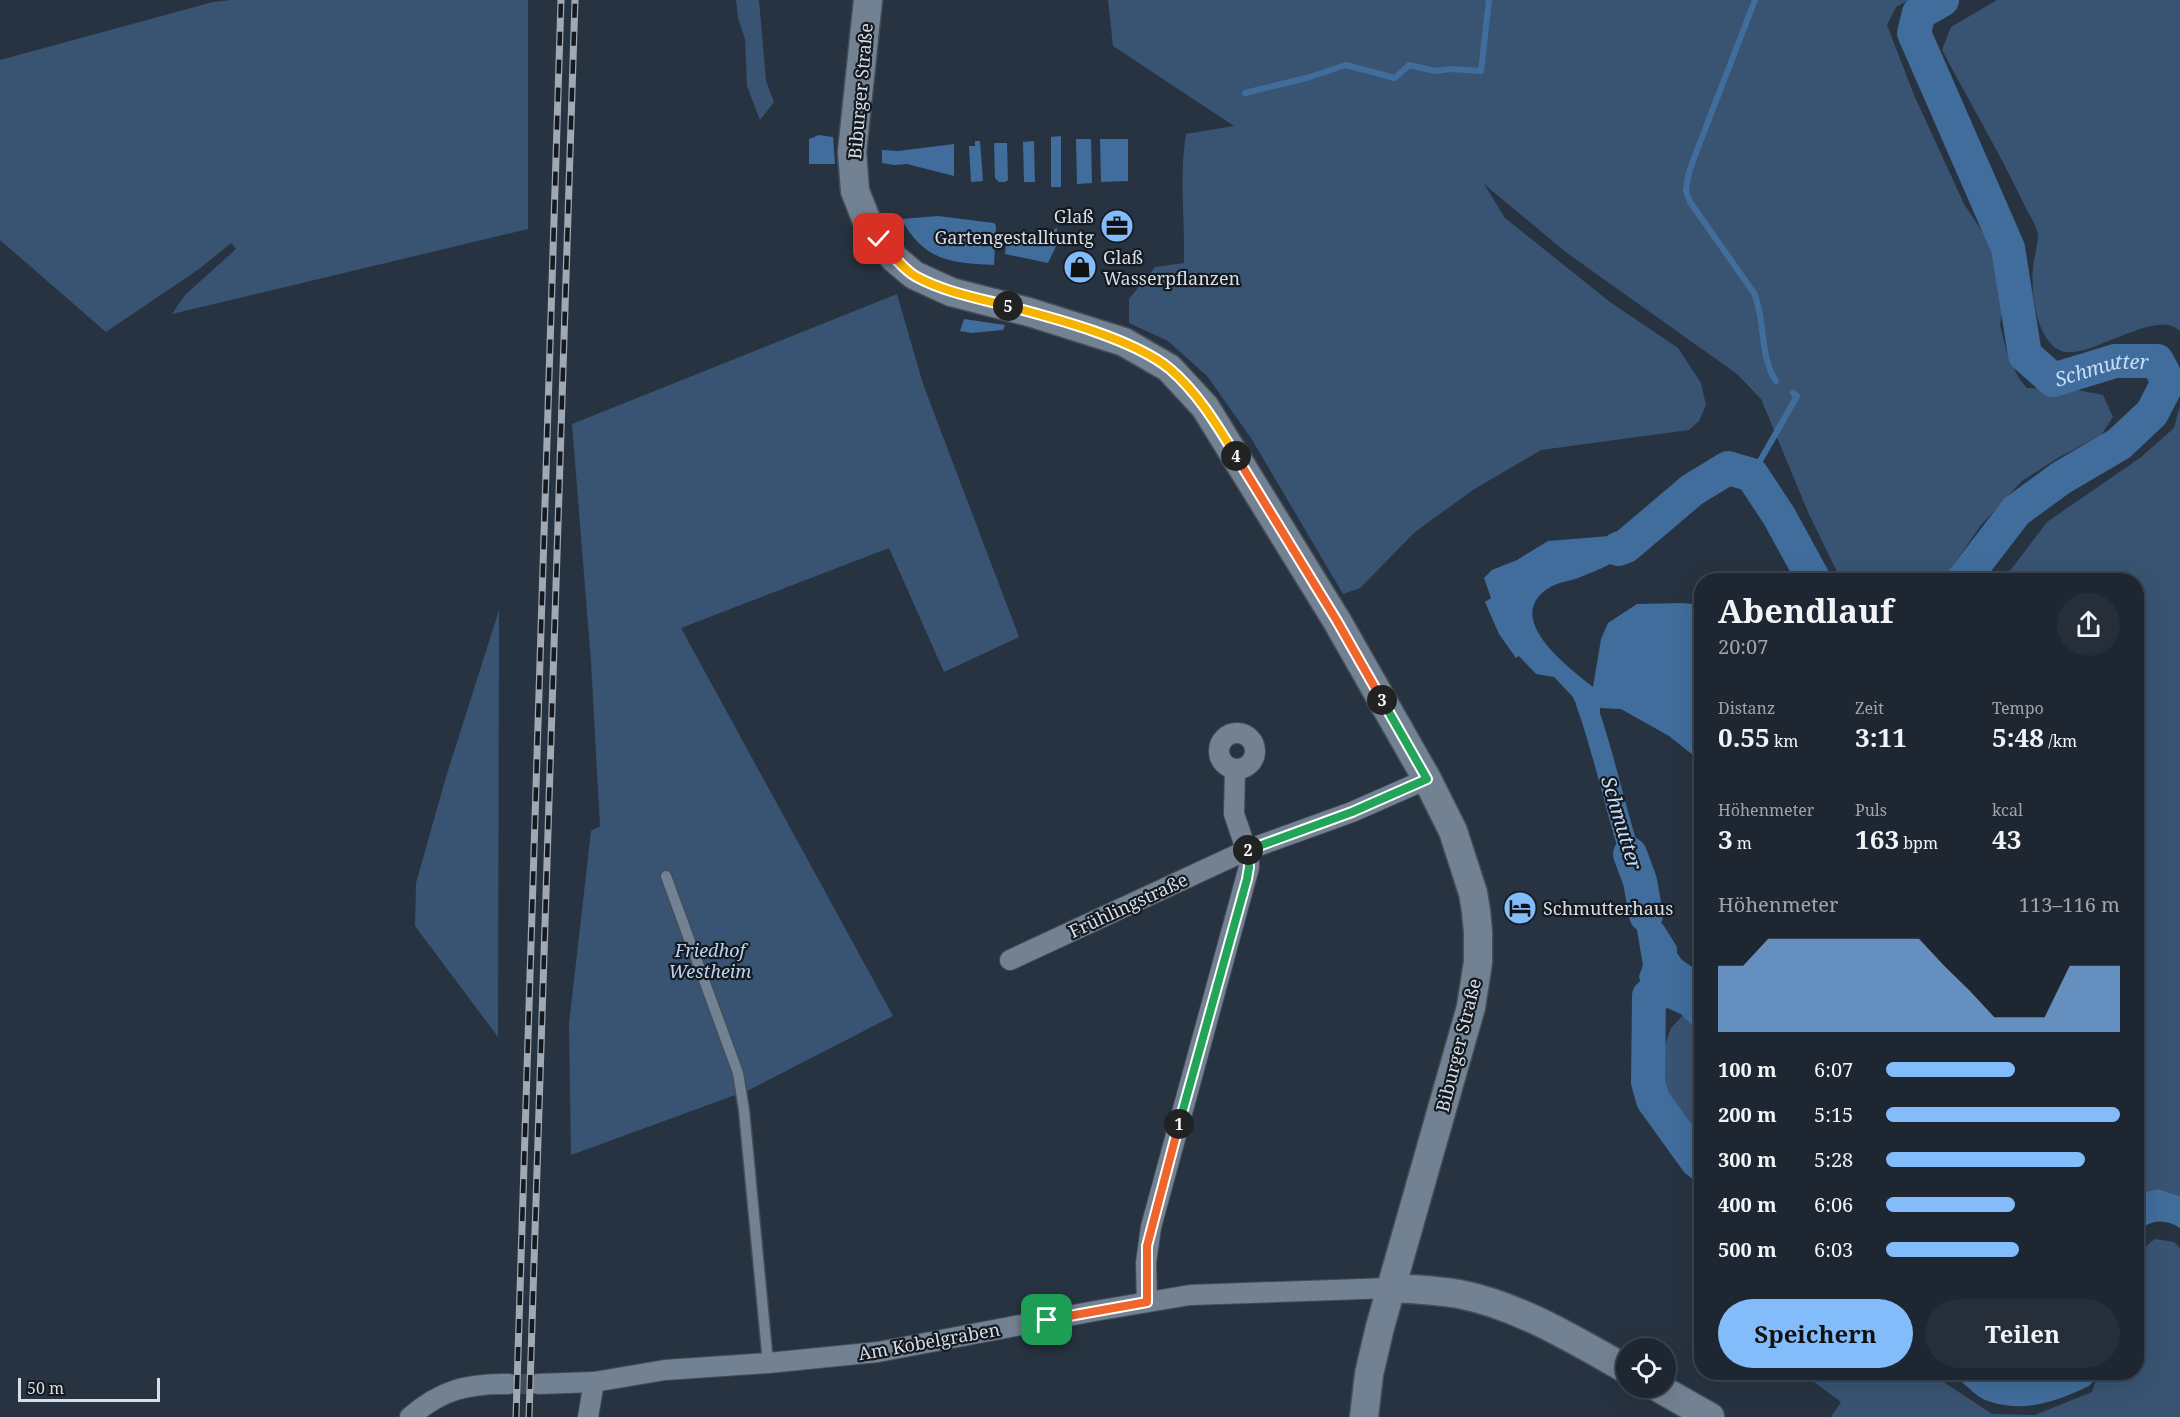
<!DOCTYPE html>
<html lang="de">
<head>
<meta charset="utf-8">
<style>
	body { margin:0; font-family:"Noto Serif",serif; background:#252e39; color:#f1f3f6; height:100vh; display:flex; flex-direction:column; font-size:22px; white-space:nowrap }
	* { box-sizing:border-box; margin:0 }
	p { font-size:20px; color:#a0a5ab }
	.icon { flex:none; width:33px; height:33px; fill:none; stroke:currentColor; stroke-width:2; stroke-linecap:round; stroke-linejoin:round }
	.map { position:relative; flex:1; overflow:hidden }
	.drawer { position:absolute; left:1694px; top:573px; width:450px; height:807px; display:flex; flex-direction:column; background:#1d2631; border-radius:24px; box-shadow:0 6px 24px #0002,0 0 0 2px #3b434d }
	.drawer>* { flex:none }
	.controls { position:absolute; left:1616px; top:1338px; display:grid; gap:12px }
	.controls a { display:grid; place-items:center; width:60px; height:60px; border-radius:50%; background:#1d2631; box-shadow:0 6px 24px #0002,0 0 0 2px #3b434d; font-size:30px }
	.scale { position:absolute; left:18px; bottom:15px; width:142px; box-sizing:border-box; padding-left:6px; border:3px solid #d6dee7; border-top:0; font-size:16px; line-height:21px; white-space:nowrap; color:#d6dee7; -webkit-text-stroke:4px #151a21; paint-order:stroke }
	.pin { position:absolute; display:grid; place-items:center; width:51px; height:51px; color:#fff; margin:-26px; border-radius:12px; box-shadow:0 3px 9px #0006 }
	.km { position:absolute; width:30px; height:30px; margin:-15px; border-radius:50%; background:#222; color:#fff; font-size:16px; line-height:30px; text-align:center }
	.round { display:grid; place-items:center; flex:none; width:63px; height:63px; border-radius:32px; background:#252e39 }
	.summary { display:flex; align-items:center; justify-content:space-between; height:102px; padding:0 24px }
	h1 { font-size:33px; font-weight:700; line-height:45px }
	.figures { display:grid; grid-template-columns:repeat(3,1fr); gap:9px; height:102px; padding:6px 24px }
	.figures div { display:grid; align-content:center }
	.figures b { font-size:26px; font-weight:700 }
	.figures small { font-size:16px; font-weight:400 }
	.figures p { font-size:16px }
	.chart { height:168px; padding:12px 24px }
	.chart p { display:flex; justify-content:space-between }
	.chart svg { width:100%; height:108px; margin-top:6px; fill:#83bcfa; opacity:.7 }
	.action { display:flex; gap:12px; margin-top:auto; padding:12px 24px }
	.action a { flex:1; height:69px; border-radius:36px; background:#83bcfa; color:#111; font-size:24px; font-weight:700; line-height:69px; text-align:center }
	.action a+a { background:#252e39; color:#f1f3f6 }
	ul { padding:0 24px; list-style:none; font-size:20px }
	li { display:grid; grid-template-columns:96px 72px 1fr; align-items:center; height:45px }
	li i { height:15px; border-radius:8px; background:#83bcfa }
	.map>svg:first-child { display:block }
	.green { fill:#395472 }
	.water { fill:#416d9c }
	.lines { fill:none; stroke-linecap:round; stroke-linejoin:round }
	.stream { stroke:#416d9c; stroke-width:6 }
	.canal { stroke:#416d9c; stroke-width:20 }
	.river { stroke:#416d9c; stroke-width:34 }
	.street-tunnel { stroke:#414d5a; stroke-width:20; stroke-dasharray:20 10; stroke-linecap:butt }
	.lane-casing { stroke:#434e5a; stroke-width:13 }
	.street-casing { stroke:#434e5a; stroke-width:22 }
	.secondary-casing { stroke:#434e5a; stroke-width:31 }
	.lane { stroke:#738293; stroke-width:10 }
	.street { stroke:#738293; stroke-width:20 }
	.secondary { stroke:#738293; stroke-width:28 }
	.rail-casing { stroke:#9fa8b3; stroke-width:7 }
	.rail { stroke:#151a21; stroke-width:4.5; stroke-dasharray:14; stroke-linecap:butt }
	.split-1-casing { stroke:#fff; stroke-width:12 }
	.split-2-casing { stroke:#fff; stroke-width:12 }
	.split-3-casing { stroke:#fff; stroke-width:12 }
	.split-4-casing { stroke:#fff; stroke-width:12 }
	.split-5-casing { stroke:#fff; stroke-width:12 }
	.split-6-casing { stroke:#fff; stroke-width:12 }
	.split-1 { stroke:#f0652b; stroke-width:8 }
	.split-2 { stroke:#22a559; stroke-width:8 }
	.split-3 { stroke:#22a559; stroke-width:8 }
	.split-4 { stroke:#f0652b; stroke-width:8 }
	.split-5 { stroke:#f5b400; stroke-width:8 }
	.split-6 { stroke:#f5b400; stroke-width:8 }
	.labels { text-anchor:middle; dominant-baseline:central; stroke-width:4.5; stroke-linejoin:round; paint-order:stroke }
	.street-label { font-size:18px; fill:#d6dee7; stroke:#151a21 }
	.poi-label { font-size:18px; fill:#d6dee7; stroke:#151a21; text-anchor:start }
	.park-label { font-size:18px; font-style:italic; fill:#bbd4f0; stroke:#151a21 }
	.water-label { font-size:20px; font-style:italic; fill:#c4defa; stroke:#151a21 }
</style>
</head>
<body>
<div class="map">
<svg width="2180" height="1417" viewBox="0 0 2180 1417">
	<rect width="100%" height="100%" fill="#273341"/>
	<path class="green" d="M232,0H528V229L172,314L185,295L236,249L231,243L199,269L106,332L0,240V60L213,2Z
		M736,0H759L766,81L774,102L760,120L747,86L745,39L738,18Z
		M1108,0H1909L1896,7L1887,25L1914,95L1964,204L2003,263L2005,293L2000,325L2008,357L2020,380L2027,388L2077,390L2103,395L2113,417L2101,435L2058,458L2022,481L1981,525L1943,580H1841L1808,512L1761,399L1737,374L1567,253L1484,184L1505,218L1610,302L1678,348L1701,383L1706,405L1699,421L1689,430L1541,450L1473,490L1415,532L1360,588L1343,594L1251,438L1207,376L1168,341L1129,323V299L1155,267L1184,263C1185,220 1179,177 1186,134L1234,126L1113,46Z
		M1997,0H2180V331C2155,306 2085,364 2059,350C2035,337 2031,291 2033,267C2034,257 2038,245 2038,235C2037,225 2027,212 2023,202C1998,150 1969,101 1942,50L1951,27Z
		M897,294L923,384L1019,637L944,672L889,548L681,628L893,1016L749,1090L571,1155L569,1024L591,831L600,826L591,662L572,424Z
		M2180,406V1196L2158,1189L2136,1194V580H2003L2047,522L2140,458L2174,428Z
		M499,610L498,1037L415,926L416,883L446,777Z
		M1685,1013L1701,1027V1138L1688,1127L1662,1097L1659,1063L1671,1028Z
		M2155,1239L2174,1242L2180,1248V1417H1831L1841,1402L1802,1373H1940L1945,1383L1992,1414L2035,1415L2092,1392L2097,1377L2101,1373L2136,1372L2137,1268C2140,1254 2143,1247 2155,1239Z"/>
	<path class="water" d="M819,135L833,137L835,164H809V139Z
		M1061,136V187H1051V137Z
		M1076,139H1091L1092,183L1077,184Z
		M1100,139H1128V181L1101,182Z
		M975,141H980L983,181L971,182L969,146H975Z
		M1034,141L1035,182H1024L1023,142Z
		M994,143H1007L1008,180L1005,182H999L995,178Z
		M954,144V176L907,164L894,165L882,163V150L898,151Z
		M938,216L994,223L996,226L994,265C950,263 925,261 901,219Z
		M1057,228V234L1060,238L1048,263L1005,254L1006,243L1037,237Z
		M964,319L1005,325L1003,330L972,333L960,331Z
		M1655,521C1644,534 1631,553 1616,561C1605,567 1591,573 1578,578C1570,581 1560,582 1552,586C1499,616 1567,666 1593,687L1601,639L1608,623L1637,604L1683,603L1701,605V754L1693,755L1669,736L1621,709L1600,708V727L1588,731L1573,697L1554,677L1536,674L1519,656L1516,658L1499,634L1485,602L1491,598L1484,578L1492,570L1517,560L1548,541L1622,535Z
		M1636,870L1651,895L1652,913L1664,926L1677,947V953L1682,960L1698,971L1701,978V1025L1669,1004L1658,1012L1661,1020L1648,1035L1643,1033L1639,1024L1643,994L1639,976L1643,965L1632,901Z
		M2158,1189L2180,1196V1228C2164,1218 2152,1220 2136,1231V1194Z"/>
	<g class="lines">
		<path class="stream" d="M1755,0L1694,158L1688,176L1686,191L1690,202L1754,293C1766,321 1759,356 1776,381
			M1245,93L1310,77L1346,65L1395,78L1409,65L1435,71L1451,69L1481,71L1489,0
			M1752,475L1797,396L1793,393"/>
		<path class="canal" d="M1586,703C1604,753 1614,804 1630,854"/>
		<g class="river">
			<path id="s1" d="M1942,0L1919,13L1914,33L2008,248L2025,355L2053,380L2115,361H2157L2168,382L2152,413L2119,444L2061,478L2016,511L1963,580"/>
			<path d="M1618,549L1626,546L1692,490L1728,468L1752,475L1779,516L1814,580"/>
			<path d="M1630,854L1640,881L1646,915"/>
			<path d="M1701,1010L1691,1000L1669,990L1649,996L1648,1082L1653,1100L1697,1161L1701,1164"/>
			<path d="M1976,1372C1981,1376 1986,1382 1991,1384C2021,1396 2052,1385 2079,1372"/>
		</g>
		<path class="street-tunnel" d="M509,1384H538"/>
		<g class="lane-casing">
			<path id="lane" d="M666,876L738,1073L744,1110L768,1363"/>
		</g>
		<g class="street-casing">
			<path id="street" d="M1219 751a18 18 0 1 1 36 0a18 18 0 1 1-36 0Z
				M1010,960L1247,850L1352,812L1427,779
				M1147,1302L1146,1263L1151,1227L1249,867V858L1234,814L1235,769
				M538,1384L594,1382L665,1370L768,1363L878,1352L1095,1311L1190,1295L1390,1288
				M410,1417C441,1390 468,1383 509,1384
				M588,1417L594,1382"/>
		</g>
		<g class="secondary-casing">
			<path id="secondary" d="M868,0L852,152L855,191L866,219L879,239L895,259L914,275L951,292L1029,312L1124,342L1169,368L1205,407L1337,621L1427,779L1453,831L1473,893L1476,911L1478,932V962L1471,1007L1380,1327L1369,1374L1364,1417
				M1390,1288C1413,1289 1436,1290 1459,1294C1519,1306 1573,1339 1626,1369
				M1659,1388L1710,1417"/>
		</g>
		<use href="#lane" class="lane"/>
		<use href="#street" class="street"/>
		<use href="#secondary" class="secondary"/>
		<g class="rail-casing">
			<path id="rail" d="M516,1417L561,0
				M529,1417L575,0"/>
		</g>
		<use href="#rail" class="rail"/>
	</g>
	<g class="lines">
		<g class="split-1-casing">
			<path id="split-1" d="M1047,1320L1147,1302V1246L1179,1124"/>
		</g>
		<g class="split-2-casing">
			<path id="split-2" d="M1179,1124L1247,879L1249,867L1248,850"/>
		</g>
		<g class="split-3-casing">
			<path id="split-3" d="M1248,850L1352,812L1427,779L1382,700"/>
		</g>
		<g class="split-4-casing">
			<path id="split-4" d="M1236,456L1337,621L1382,700"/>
		</g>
		<g class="split-5-casing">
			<path id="split-5" d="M1008,306C1054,318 1134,339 1170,369C1198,393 1217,425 1236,456"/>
		</g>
		<g class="split-6-casing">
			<path id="split-6" d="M879,239C890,252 901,267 915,276C944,292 977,298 1008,306"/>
		</g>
		<use href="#split-1" class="split-1"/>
		<use href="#split-2" class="split-2"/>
		<use href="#split-3" class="split-3"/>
		<use href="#split-4" class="split-4"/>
		<use href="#split-5" class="split-5"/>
		<use href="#split-6" class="split-6"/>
	</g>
	<defs>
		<g id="office-disc" transform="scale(1.725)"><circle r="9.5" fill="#83bcfa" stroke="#151a21"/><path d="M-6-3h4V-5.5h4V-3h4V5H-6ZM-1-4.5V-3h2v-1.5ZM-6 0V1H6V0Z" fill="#111"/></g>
		<g id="shop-disc" transform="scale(1.725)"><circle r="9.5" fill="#83bcfa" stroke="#151a21"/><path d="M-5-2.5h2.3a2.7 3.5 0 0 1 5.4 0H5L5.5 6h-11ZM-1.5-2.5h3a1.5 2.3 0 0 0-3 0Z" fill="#111"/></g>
		<g id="hotel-disc" transform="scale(1.725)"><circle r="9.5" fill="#83bcfa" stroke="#151a21"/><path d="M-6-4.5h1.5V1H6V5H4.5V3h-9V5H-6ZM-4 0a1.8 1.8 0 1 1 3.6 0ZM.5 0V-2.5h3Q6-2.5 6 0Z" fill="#111"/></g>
	</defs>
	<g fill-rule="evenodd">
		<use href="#office-disc" x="1117" y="226"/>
		<use href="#shop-disc" x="1080" y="267"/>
		<use href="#hotel-disc" x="1520" y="908"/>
	</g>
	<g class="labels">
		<g class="street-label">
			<text transform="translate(860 91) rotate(-85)">Biburger Straße</text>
			<text transform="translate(1128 905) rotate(-25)">Frühlingstraße</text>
			<text transform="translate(1458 1045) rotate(-76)">Biburger Straße</text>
			<text transform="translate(929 1341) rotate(-10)">Am Kobelgraben</text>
		</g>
		<g class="poi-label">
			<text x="1094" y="216" text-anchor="end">Glaß<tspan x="1094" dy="21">Gartengestalltuntg</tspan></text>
			<text x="1103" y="257">Glaß<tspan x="1103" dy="21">Wasserpflanzen</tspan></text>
			<text x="1543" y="908">Schmutterhaus</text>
		</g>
		<g class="park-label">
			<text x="710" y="950">Friedhof<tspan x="710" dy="21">Westheim</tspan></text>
		</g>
		<g class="water-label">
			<text stroke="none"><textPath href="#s1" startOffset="478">Schmutter</textPath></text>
			<text transform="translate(1622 823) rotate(73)">Schmutter</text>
		</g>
	</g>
</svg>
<div class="controls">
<a><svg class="icon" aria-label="locate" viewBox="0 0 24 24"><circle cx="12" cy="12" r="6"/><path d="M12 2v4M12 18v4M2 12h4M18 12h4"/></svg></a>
</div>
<div class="scale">50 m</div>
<div class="pin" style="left:1047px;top:1320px;background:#1e9e55"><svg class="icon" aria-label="arrive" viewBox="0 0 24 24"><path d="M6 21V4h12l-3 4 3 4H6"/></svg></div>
<div class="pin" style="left:879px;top:239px;background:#d93025"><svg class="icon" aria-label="check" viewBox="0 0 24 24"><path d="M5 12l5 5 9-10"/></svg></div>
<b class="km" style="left:1179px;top:1124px">1</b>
<b class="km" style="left:1248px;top:850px">2</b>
<b class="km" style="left:1382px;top:700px">3</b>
<b class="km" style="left:1236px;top:456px">4</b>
<b class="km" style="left:1008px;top:306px">5</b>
<section class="drawer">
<div class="summary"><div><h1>Abendlauf</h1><p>20:07</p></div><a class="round"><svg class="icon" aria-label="share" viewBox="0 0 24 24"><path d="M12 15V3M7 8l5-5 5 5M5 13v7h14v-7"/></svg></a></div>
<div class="figures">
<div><p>Distanz</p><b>0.55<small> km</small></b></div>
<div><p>Zeit</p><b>3:11</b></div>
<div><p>Tempo</p><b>5:48<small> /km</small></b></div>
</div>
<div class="figures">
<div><p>Höhenmeter</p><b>3<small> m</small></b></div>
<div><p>Puls</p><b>163<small> bpm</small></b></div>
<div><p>kcal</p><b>43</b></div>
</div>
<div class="chart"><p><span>Höhenmeter</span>113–116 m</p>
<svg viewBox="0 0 160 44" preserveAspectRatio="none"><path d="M0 44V17L10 17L20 6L30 6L40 6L50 6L60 6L70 6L80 6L90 17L100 27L110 38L120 38L130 38L140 17L150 17L160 17V44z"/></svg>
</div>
<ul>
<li><b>100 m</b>6:07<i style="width:55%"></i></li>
<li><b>200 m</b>5:15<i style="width:100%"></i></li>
<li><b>300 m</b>5:28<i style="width:85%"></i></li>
<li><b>400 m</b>6:06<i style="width:55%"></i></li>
<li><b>500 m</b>6:03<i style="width:57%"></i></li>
</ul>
<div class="action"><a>Speichern</a><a>Teilen</a></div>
</section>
</div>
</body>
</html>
